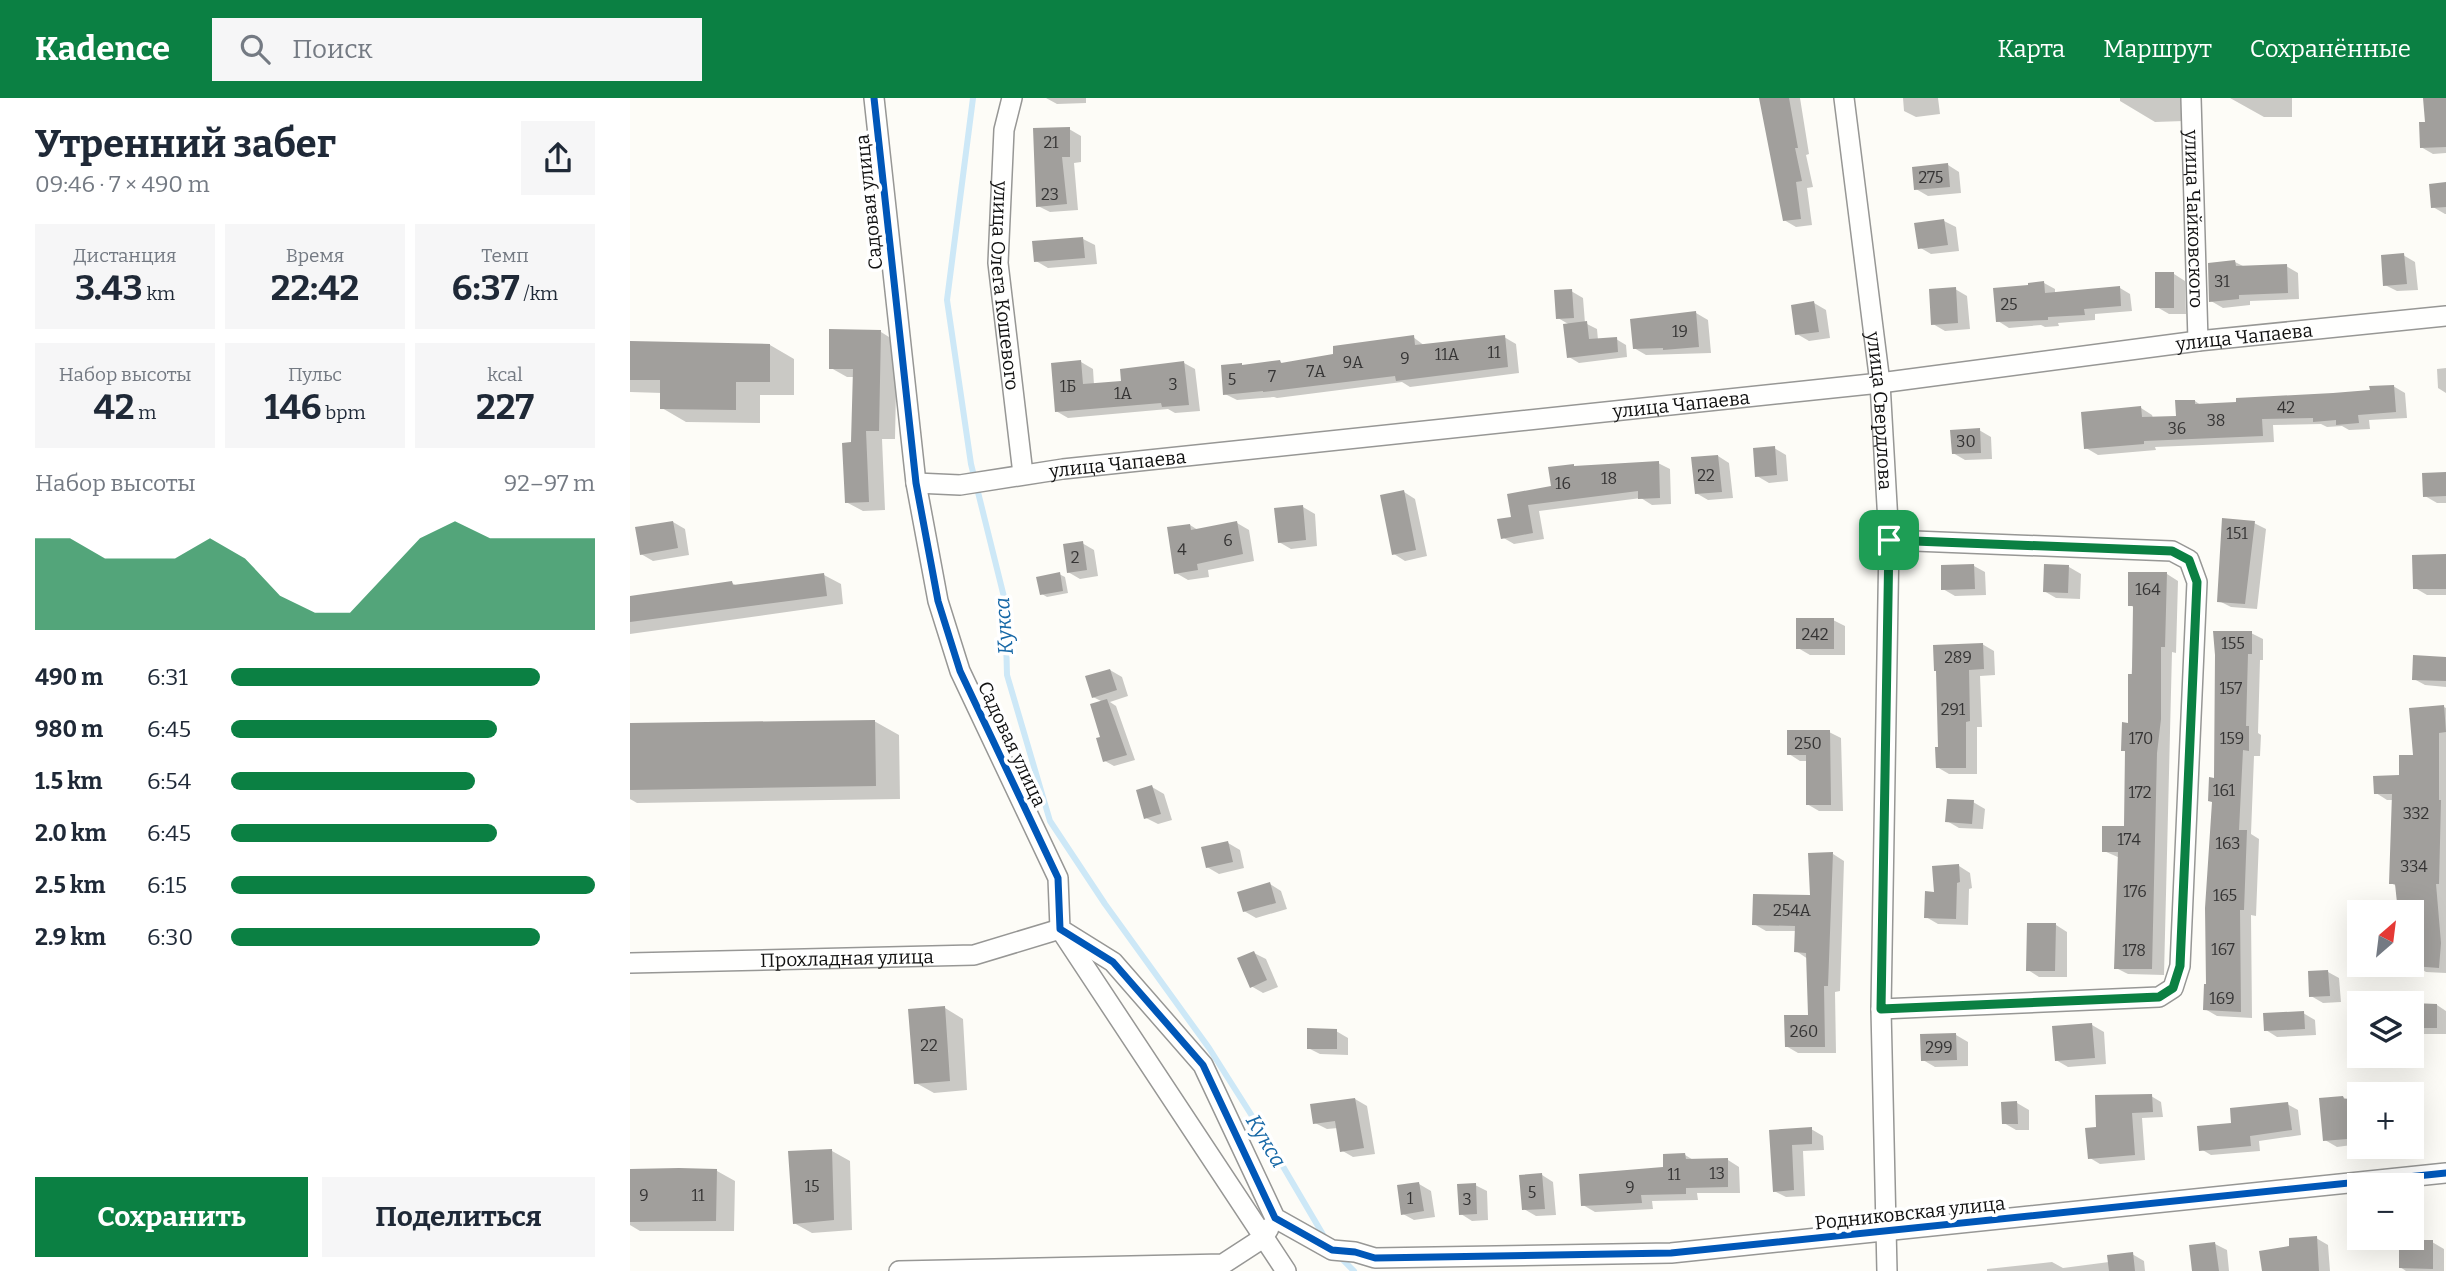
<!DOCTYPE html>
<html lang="ru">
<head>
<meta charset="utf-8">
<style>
	body { margin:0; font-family:Bitter,serif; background:#f6f6f7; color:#1f2937; height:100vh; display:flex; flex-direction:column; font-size:26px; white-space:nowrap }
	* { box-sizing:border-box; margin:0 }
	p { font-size:23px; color:#747a83 }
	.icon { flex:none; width:38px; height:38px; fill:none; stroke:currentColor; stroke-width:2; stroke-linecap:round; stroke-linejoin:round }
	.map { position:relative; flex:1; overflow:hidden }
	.drawer { display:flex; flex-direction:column; background:#fff; width:630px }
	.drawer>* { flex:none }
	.needle { width:46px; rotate:28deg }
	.tools { position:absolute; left:1717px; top:802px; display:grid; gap:14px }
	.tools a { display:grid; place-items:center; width:77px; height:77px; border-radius:0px; background:#fff; box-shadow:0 7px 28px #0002; font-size:35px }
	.pin { position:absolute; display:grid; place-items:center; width:60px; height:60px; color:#fff; margin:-30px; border-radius:14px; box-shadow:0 4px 10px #0006 }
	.round { display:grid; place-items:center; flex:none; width:74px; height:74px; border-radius:0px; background:#f6f6f7 }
	.headline { display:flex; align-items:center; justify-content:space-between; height:119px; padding:0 35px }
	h1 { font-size:38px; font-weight:700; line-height:52px }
	.figures { display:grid; grid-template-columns:repeat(3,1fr); gap:10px; height:119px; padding:7px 35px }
	.figures div { display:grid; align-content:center; border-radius:0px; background:#f6f6f7; text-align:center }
	.figures b { font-size:35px; font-weight:700 }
	.figures small { font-size:19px; font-weight:400 }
	.figures p { font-size:19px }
	.chart { height:196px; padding:14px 35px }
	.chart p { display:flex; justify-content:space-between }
	.chart svg { width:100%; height:126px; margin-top:7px; fill:#0b8043; opacity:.7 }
	.primary-button { display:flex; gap:14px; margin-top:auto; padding:14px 35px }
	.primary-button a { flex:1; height:80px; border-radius:0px; background:#0b8043; color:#fff; font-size:28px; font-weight:700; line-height:80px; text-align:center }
	.primary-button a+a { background:#f6f6f7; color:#1f2937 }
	ul { padding:0 35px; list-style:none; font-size:23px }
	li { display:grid; grid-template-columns:112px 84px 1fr; align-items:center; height:52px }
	li i { height:18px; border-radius:9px; background:#0b8043 }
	header { display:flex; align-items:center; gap:42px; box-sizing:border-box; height:98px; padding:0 35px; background:#0b8043; color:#fff }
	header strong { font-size:33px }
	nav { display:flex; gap:38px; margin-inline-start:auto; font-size:24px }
	.search { width:490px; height:63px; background:#f6f6f7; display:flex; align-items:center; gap:18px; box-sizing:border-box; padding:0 24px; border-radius:0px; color:#747a83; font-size:26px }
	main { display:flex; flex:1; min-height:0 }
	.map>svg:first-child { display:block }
	.shadow { fill:#0003 }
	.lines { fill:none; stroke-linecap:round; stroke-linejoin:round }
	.stream { stroke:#cde8f7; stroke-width:6 }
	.building { fill:#a19f9c }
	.minor-casing { stroke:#979795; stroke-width:22 }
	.minor { stroke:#fffffe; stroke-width:19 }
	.cycleway-casing { stroke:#fff; stroke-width:11 }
	.cycleway { stroke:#0057b8; stroke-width:7 }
	.route-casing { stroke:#fff; stroke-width:14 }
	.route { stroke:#0b8043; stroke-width:9 }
	.labels { text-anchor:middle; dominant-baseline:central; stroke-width:7; stroke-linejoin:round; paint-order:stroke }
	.number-label { font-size:16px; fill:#353434 }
	.street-label { font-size:19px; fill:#111; stroke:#fff }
	.water-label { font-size:21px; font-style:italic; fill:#1768a6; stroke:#fff }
</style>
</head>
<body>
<header>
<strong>Kadence</strong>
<div class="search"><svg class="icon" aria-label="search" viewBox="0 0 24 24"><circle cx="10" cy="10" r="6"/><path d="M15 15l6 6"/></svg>Поиск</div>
<nav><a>Карта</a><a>Маршрут</a><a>Сохранённые</a></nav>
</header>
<main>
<section class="drawer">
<div class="headline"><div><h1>Утренний забег</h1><p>09:46 · 7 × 490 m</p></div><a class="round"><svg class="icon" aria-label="share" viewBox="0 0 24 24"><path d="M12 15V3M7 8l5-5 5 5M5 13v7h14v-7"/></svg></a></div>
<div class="figures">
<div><p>Дистанция</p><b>3.43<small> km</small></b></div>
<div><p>Время</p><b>22:42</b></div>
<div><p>Темп</p><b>6:37<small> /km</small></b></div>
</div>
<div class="figures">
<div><p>Набор высоты</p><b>42<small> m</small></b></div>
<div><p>Пульс</p><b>146<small> bpm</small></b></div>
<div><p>kcal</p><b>227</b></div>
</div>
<div class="chart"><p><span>Набор высоты</span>92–97 m</p>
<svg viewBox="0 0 160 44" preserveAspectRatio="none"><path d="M0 44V12L10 12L20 19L30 19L40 19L50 12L60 19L70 32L80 38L90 38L100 25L110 12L120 6L130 12L140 12L150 12L160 12V44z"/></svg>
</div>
<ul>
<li><b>490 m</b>6:31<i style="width:85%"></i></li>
<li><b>980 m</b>6:45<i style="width:73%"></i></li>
<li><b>1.5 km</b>6:54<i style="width:67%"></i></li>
<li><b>2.0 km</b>6:45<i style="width:73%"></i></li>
<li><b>2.5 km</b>6:15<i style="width:100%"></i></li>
<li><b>2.9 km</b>6:30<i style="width:85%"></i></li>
</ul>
<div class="primary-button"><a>Сохранить</a><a>Поделиться</a></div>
</section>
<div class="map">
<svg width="1816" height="1173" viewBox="0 0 1816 1173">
	<rect width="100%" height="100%" fill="#fdfcf7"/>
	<path class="shadow" d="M416,0H456V5L427,6Z
		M1131,0H1170L1179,56L1176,57L1183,89L1177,90L1182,127L1166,129L1154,122Z
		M1273,0H1308L1310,16L1286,19L1274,13Z
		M1490,0H1554V23L1525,24L1490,3Z
		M1600,0H1662V19H1634Z
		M1795,0H1816V55L1803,56L1791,49L1797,25Z
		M439,31L451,38V64L444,65L448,112L420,114L408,108Z
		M1318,67L1329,74L1331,95L1298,98L1286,91Z
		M1816,86V116H1815L1803,109Z
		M1314,123L1326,129L1329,153L1301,156L1289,149Z
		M453,141L465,147L467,166L418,170L406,163Z
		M1773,157L1785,164L1788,192L1767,193L1755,187Z
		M1605,164L1615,169L1656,168L1668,175L1669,201L1620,203V207L1593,210L1581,203Z
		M1544,176L1555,183L1556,216H1539L1527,209Z
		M1414,185L1425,191V196L1490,190L1500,196L1502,213L1465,216V222L1428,225L1429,228L1415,229L1411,227L1379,230L1368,223Z
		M1325,191L1337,198L1340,231L1315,233L1303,226Z
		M941,193L953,200L955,225L967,231L968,242L986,241L996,247L997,259L949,265L939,259L940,227L928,220Z
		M1184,205L1196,212L1200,240L1179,243L1167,236Z
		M1066,215L1078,222L1081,255L1016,257L1004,250Z
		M251,234L267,244L265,341H252L255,412L233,413L216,404L223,346L225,279H217L201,270Z
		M783,239L795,248L874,239L886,246L889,275L780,289L772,284L647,300L644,299L607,302L595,296L611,266L615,269L650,264L654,266L705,257Z
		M0,245L140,247L164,261V297H130V325L56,324L32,310V295L0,294Z
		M451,264L463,271L464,287L493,284L554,265L565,271L570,313L545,315L538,311L438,320L426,313Z
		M1816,270V295L1808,290L1807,271Z
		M1763,288L1775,295L1777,320L1739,322L1740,331L1719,332L1712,328L1697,329L1691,326L1643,327L1644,344L1525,349L1526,352L1468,357L1456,350L1511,310L1522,317L1523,320L1547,319L1565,303L1572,308L1742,294Z
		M1349,332L1361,339L1362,361L1335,362L1323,355Z
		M1144,350L1156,357L1158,383L1139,385L1127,378Z
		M1088,358L1099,365L1103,400L1078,402L1066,395Z
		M1028,365L1040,371L1041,406L1022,407L1011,400L909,413L914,441L884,446L872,439L883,420L879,398L923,390L947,370Z
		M1816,376V405H1807L1795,398Z
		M774,394L785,401L797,458L775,463L764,456Z
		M673,409L685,416L687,448L661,451L649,444Z
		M43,424L55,431L59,457L23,463L11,456Z
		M607,425L619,432L624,463L578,472L579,479L558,482L546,475L560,427L568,432Z
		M1624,425L1636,431L1627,511L1601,509L1589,503Z
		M452,445L464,452L468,478L450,481L438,474Z
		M1816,458V497H1797L1785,490Z
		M1344,468L1355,474L1356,497L1325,498L1313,491Z
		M1439,469L1451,476L1450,501L1426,500L1414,493Z
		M429,476L435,479L438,495L417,499L412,496Z
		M1537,476L1548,483L1546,555L1542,554L1534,877L1498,876L1486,870L1490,760L1474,753L1496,730V654L1493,652L1499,627L1505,510L1500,507Z
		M194,477L211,486L213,506L0,536V499L102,485L107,488Z
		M1203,522L1215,528V557H1180L1168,550Z
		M1621,535L1633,541V562H1630L1628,635L1631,637L1630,658H1624L1621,736L1629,741L1626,818L1621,817L1622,920L1587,918L1575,911L1578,888L1586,681Z
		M1352,546L1364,553L1365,577L1350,578L1352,629H1347V676H1319L1307,669L1309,651L1307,573Z
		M1816,561V589L1795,587L1784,581Z
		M480,572L492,579L498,598L480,604L486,608L505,662L484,668L475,663L473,604L463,599Z
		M1814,609L1816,610V875L1796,874L1785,867L1787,835H1782V814L1766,788L1761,785L1763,702H1757L1746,695L1770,679L1785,659Z
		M244,623L269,637L270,701L7,705L0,701V627Z
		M1199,634L1211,640L1213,713H1189L1177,706L1178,663H1170L1159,656Z
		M522,689L534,696L542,722L528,726L516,720Z
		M1343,704L1355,711L1353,731L1329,730L1317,723Z
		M598,745L610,752L614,770L589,776L577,769Z
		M1203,756L1214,763L1210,893L1205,894L1206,955H1168L1156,948L1180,919L1178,861L1166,853V833H1136L1124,826L1182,799Z
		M1329,768L1340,775L1342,790L1339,791L1338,827L1308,826L1296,819L1306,795Z
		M640,786L651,793L657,811L626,820L614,813Z
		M1426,827L1437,834V879H1409L1398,872Z
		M624,855L636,861L648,889L633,895L621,888Z
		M1698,874L1709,880L1711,904L1693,905L1681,898Z
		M1782,907H1807L1816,913V936H1793L1782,929Z
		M315,910L333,921L337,992L304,995L286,985Z
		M1673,915L1685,922L1686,937L1647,939L1636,932Z
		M1462,927L1474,934L1476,966L1438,969L1426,962Z
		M706,933L718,940V957L690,956L678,950Z
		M1326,937L1338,944V968L1305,969L1293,962Z
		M1521,998L1531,1004L1533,1019L1512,1020L1515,1062L1470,1066L1460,1060L1467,1031Z
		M1713,999L1718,1002L1729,1001V1046L1707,1049L1695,1042Z
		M725,1001L737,1008L745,1056L723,1059L711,1052L708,1030L697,1031L685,1025Z
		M1387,1005L1399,1012V1032H1386L1374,1025Z
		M1657,1006L1668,1012L1671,1037L1629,1043L1630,1053L1581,1057L1571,1051Z
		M1181,1031L1193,1038L1194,1052L1173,1053L1175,1098L1156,1099L1144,1093L1141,1033Z
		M202,1053L220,1063L222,1132L182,1135L164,1125Z
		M1055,1057L1065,1063L1098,1062L1109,1069L1110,1095H1067L1068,1102L1022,1103L1023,1111L965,1114L953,1107L1035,1071Z
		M0,1073H87L105,1083L104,1133H10L0,1127Z
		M912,1077L923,1084L926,1117L906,1118L894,1111Z
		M789,1086L801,1093L805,1119L784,1122L773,1116Z
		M845,1087L857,1093L858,1122L842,1123L831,1116Z
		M1686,1140L1698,1147L1700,1173H1634L1661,1150Z
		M1802,1144L1814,1151V1173H1776L1770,1169Z
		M1585,1146L1597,1152L1599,1173H1564Z
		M1502,1156L1514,1163L1515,1173H1357V1171L1422,1164L1433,1170L1479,1164Z"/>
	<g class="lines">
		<path class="stream" d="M343,0L317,202L341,366L375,503L377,577L420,723L475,806L579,950L641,1048L695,1140
			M708,1157L724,1173"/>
	</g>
	<path class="building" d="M1129,0H1159L1168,50H1165L1172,83L1166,84L1171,121L1153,123Z
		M1793,0H1816V49L1790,50L1789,24H1795Z
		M440,29V59H432L437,106L406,109L403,30Z
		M1318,65L1320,89L1284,92L1282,69Z
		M1816,84V109L1801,110L1799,86Z
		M1314,121L1318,147L1288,151L1284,125Z
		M453,139L455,160L404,164L402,143Z
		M1774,155L1777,186L1753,188L1751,157Z
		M1605,162L1606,168L1657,166L1658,195L1609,197V201L1579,204L1578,165Z
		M1525,174H1544V210H1525Z
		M1414,183L1415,195L1490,188L1491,208L1454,211L1455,217L1418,219V222L1366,224L1363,190L1398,187V185Z
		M1326,189L1328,225L1301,227L1299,191Z
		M942,191L944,220L926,221L924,192Z
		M1184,203L1189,234L1165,237L1161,207Z
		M1066,213L1069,249L1033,252V250L1003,251L1000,221Z
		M957,223L959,241L987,239L988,254L937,260L933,226Z
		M199,231L251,232L249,333H236L239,404L215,405L212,345L221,344L223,271H199Z
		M784,237L785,247L875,237L878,269L766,283L765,278L633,294V293L593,297L591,267L612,265V267L650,262L651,265L703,256V248Z
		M0,243L140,246V284H106V312L30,311V282H0Z
		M451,262L453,286L491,283L490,271L554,263L559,307L532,309L531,305L425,314L421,265Z
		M1764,287L1766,314L1728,317L1729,325L1706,327V322L1683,324V320L1632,321L1633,338L1514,343V346L1454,351L1451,314L1511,308L1512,319L1546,318L1545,302H1565V306L1606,304V300L1703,295L1740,292L1739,288Z
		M1350,330L1351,355L1322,356L1320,332Z
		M1145,348L1147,377L1125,379L1123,350Z
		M1088,357L1092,394L1065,396L1061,359Z
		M1029,363L1030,400L1008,401V393L898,407L903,435L871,441L867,421L881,419L877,396L921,388L918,369L944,366V368Z
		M1816,374V398L1793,399L1792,375Z
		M774,392L786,452L762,457L750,397Z
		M673,407L676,442L648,445L644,410Z
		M1592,420L1625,423L1615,506L1587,504Z
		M43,423L48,450L10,457L5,429Z
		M607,423L613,456L567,466L568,472L544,476L537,429L560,426L561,432Z
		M453,443L457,472L437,475L433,446Z
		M1816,456V491H1783L1782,457Z
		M1344,466L1345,491L1311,492V467Z
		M1414,466L1439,467L1438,495L1413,494Z
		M430,474L433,493L410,497L406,479Z
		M1498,474H1537L1535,549H1531V621L1527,655L1522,871H1484L1488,754H1472V728H1494L1495,653H1491L1492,624L1498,625V576H1502L1503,508H1498Z
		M194,475L197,498L0,524V498L102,483L103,487Z
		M1166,520H1204V551H1166Z
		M1583,533H1622V556H1618L1616,628H1619V653L1613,652L1609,732H1617L1614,812H1610L1611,914L1573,912L1574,886H1576L1575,810L1582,704L1578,703L1579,679L1584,680L1585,557Z
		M1353,545L1354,571L1339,572L1340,623L1336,624V670H1306L1305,649H1308L1306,573H1304L1303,547Z
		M1783,557L1816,559V583L1782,582Z
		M480,571L487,592L462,600L455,578Z
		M477,601L497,657L473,664L466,640L470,639L460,606Z
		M1814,607L1816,634L1809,635V702H1811L1809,786H1806L1811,845L1809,870L1783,868L1786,828L1782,829V814H1768L1765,786H1759L1762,696H1744L1743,678L1769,677V657H1783L1779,610Z
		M245,622L246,688L0,692V625Z
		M1157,632H1200L1201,707H1176V657H1157Z
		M522,687L531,716L514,721L506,692Z
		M1317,701L1344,702L1342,726L1315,724Z
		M598,743L603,764L576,770L571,749Z
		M1203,754L1198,888H1194L1195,949H1155L1154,917H1178L1176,855L1164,854L1165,828L1122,827L1123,796L1180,797L1178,755Z
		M1329,766L1330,784L1327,785L1326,821L1294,820L1295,793L1304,794L1302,768Z
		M640,784L646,805L613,814L607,794Z
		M1397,825H1426L1425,873H1396Z
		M624,853L637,882L620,890L607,860Z
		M1698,872L1700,898L1679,899L1678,873Z
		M1782,905L1807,906V930H1782Z
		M315,908L320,983L284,986L278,911Z
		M1674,913L1675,931L1634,933L1633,915Z
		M1462,925L1465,960L1425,963L1422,928Z
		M677,930L707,931V951H677Z
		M1326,935L1327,962L1291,963L1290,936Z
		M1522,996L1523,1014L1502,1015L1505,1057L1458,1061L1455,1030L1466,1029L1465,997Z
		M1713,998L1714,1001L1729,999V1040L1693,1043L1689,1000Z
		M725,1000L734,1050L710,1054L705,1023L683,1026L680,1006Z
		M1387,1003L1388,1026H1372L1371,1004Z
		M1658,1004L1662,1032L1620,1038L1621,1048L1569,1053L1567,1028L1601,1025L1600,1010Z
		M1182,1029V1046L1162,1047L1164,1092L1143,1094L1139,1032Z
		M202,1051L204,1122L163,1126L158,1053Z
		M1055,1055L1056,1061L1098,1060V1089L1056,1090V1096L1011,1097L1012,1105L951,1108L949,1076L1033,1069V1056Z
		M49,1070L87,1071L86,1123L0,1124V1071Z
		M912,1075L915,1111L892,1112L889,1077Z
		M789,1084L794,1113L771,1117L767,1087Z
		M846,1085L847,1116L829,1117L827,1086Z
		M1687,1138L1689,1173H1632L1629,1153L1659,1148V1140Z
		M1769,1142H1803V1171L1769,1170Z
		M1585,1144L1589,1173H1562L1559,1147Z
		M1503,1154L1505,1173H1479L1477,1157Z"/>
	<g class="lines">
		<g class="minor-casing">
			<g id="minor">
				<path d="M244,0L286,385L308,503L330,573L428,780L430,831L483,864L573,967L645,1120L702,1152L725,1154L745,1160L1041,1155L1816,1075"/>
				<path id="s1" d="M382,0L374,32L368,165L393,376"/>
				<path id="s2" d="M1214,0L1250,285L1259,442L1251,911L1257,1173"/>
				<path id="s3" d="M1561,0L1568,243"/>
				<path id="s4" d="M286,385L330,387L433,371L1250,285L1568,243L1816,218"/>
				<path id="s5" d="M0,865L344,857L430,831L656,1173"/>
				<path d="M1251,911L1529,899L1543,890L1550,868L1567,484L1559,462L1542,453L1259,442"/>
				<path d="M269,1173L593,1166L633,1140L639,1130"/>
			</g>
		</g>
		<use href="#minor" class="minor"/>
		<g class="cycleway-casing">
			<path id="cycleway" d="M244,0L286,385L308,503L330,573L428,780L430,831L483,864L573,967L645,1120L702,1152L725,1154L745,1160L1041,1155L1816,1075"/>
		</g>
		<use href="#cycleway" class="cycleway"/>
	</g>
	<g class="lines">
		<g class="route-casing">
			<path id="route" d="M1259,442L1542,453L1559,462L1567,484L1550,868L1543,890L1529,899L1251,911Z"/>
		</g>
		<use href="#route" class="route"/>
	</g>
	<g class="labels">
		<g class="number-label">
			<text x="421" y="44">21</text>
			<text x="1301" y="79">275</text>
			<text x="420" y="96">23</text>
			<text x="1592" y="183">31</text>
			<text x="1379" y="206">25</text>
			<text x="1050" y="233">19</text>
			<text x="864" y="254">11</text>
			<text x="817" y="256">11А</text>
			<text x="775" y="260">9</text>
			<text x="723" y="264">9А</text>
			<text x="686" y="273">7А</text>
			<text x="642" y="278">7</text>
			<text x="602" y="281">5</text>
			<text x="543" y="286">3</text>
			<text x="438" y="288">1Б</text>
			<text x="493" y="295">1А</text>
			<text x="1656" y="309">42</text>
			<text x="1586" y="322">38</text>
			<text x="1547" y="330">36</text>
			<text x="1336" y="343">30</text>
			<text x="1076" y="377">22</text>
			<text x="979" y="380">18</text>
			<text x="933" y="385">16</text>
			<text x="1607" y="435">151</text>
			<text x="598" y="442">6</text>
			<text x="552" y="451">4</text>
			<text x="445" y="459">2</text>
			<text x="1518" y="491">164</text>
			<text x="1185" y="536">242</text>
			<text x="1603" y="545">155</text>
			<text x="1328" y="559">289</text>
			<text x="1601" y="590">157</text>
			<text x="1323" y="611">291</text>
			<text x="1511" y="640">170</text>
			<text x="1602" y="640">159</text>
			<text x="1178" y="645">250</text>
			<text x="1594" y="692">161</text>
			<text x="1510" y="694">172</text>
			<text x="1786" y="715">332</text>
			<text x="1499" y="741">174</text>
			<text x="1598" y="745">163</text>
			<text x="1784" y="768">334</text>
			<text x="1505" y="793">176</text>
			<text x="1595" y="797">165</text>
			<text x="1162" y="812">254А</text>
			<text x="1593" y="851">167</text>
			<text x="1504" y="852">178</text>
			<text x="1592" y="900">169</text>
			<text x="1174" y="933">260</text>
			<text x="299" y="947">22</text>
			<text x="1309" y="949">299</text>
			<text x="1087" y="1075">13</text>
			<text x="1044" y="1076">11</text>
			<text x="182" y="1088">15</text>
			<text x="1000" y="1089">9</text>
			<text x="902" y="1094">5</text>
			<text x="14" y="1097">9</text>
			<text x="68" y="1097">11</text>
			<text x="780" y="1100">1</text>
			<text x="837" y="1101">3</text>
		</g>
		<g class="street-label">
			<text transform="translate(239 104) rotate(-96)">Садовая улица</text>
			<text stroke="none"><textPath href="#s3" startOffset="121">улица Чайковского</textPath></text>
			<text stroke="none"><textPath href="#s1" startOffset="189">улица Олега Кошевого</textPath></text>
			<text stroke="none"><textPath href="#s4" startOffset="1337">улица Чапаева</textPath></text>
			<text stroke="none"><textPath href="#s4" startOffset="770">улица Чапаева</textPath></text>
			<text stroke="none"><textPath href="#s2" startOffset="315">улица Свердлова</textPath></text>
			<text stroke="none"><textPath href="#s4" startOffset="203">улица Чапаева</textPath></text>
			<text transform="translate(382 646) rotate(65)">Садовая улица</text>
			<text stroke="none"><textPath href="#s5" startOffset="217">Прохладная улица</textPath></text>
			<text transform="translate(1280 1115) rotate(-6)">Родниковская улица</text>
		</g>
		<g class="water-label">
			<text transform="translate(374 528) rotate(-94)">Кукса</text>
			<text transform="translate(636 1043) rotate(59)">Кукса</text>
		</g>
	</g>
</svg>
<div class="tools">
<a><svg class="needle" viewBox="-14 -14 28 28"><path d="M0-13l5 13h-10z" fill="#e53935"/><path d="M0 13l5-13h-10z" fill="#747a83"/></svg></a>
<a><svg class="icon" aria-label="layers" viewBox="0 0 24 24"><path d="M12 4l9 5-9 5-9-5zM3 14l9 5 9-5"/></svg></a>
<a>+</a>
<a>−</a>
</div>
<div class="pin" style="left:1259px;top:442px;background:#1e9e55"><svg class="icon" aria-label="arrive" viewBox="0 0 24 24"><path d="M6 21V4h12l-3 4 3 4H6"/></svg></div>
</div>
</main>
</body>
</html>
